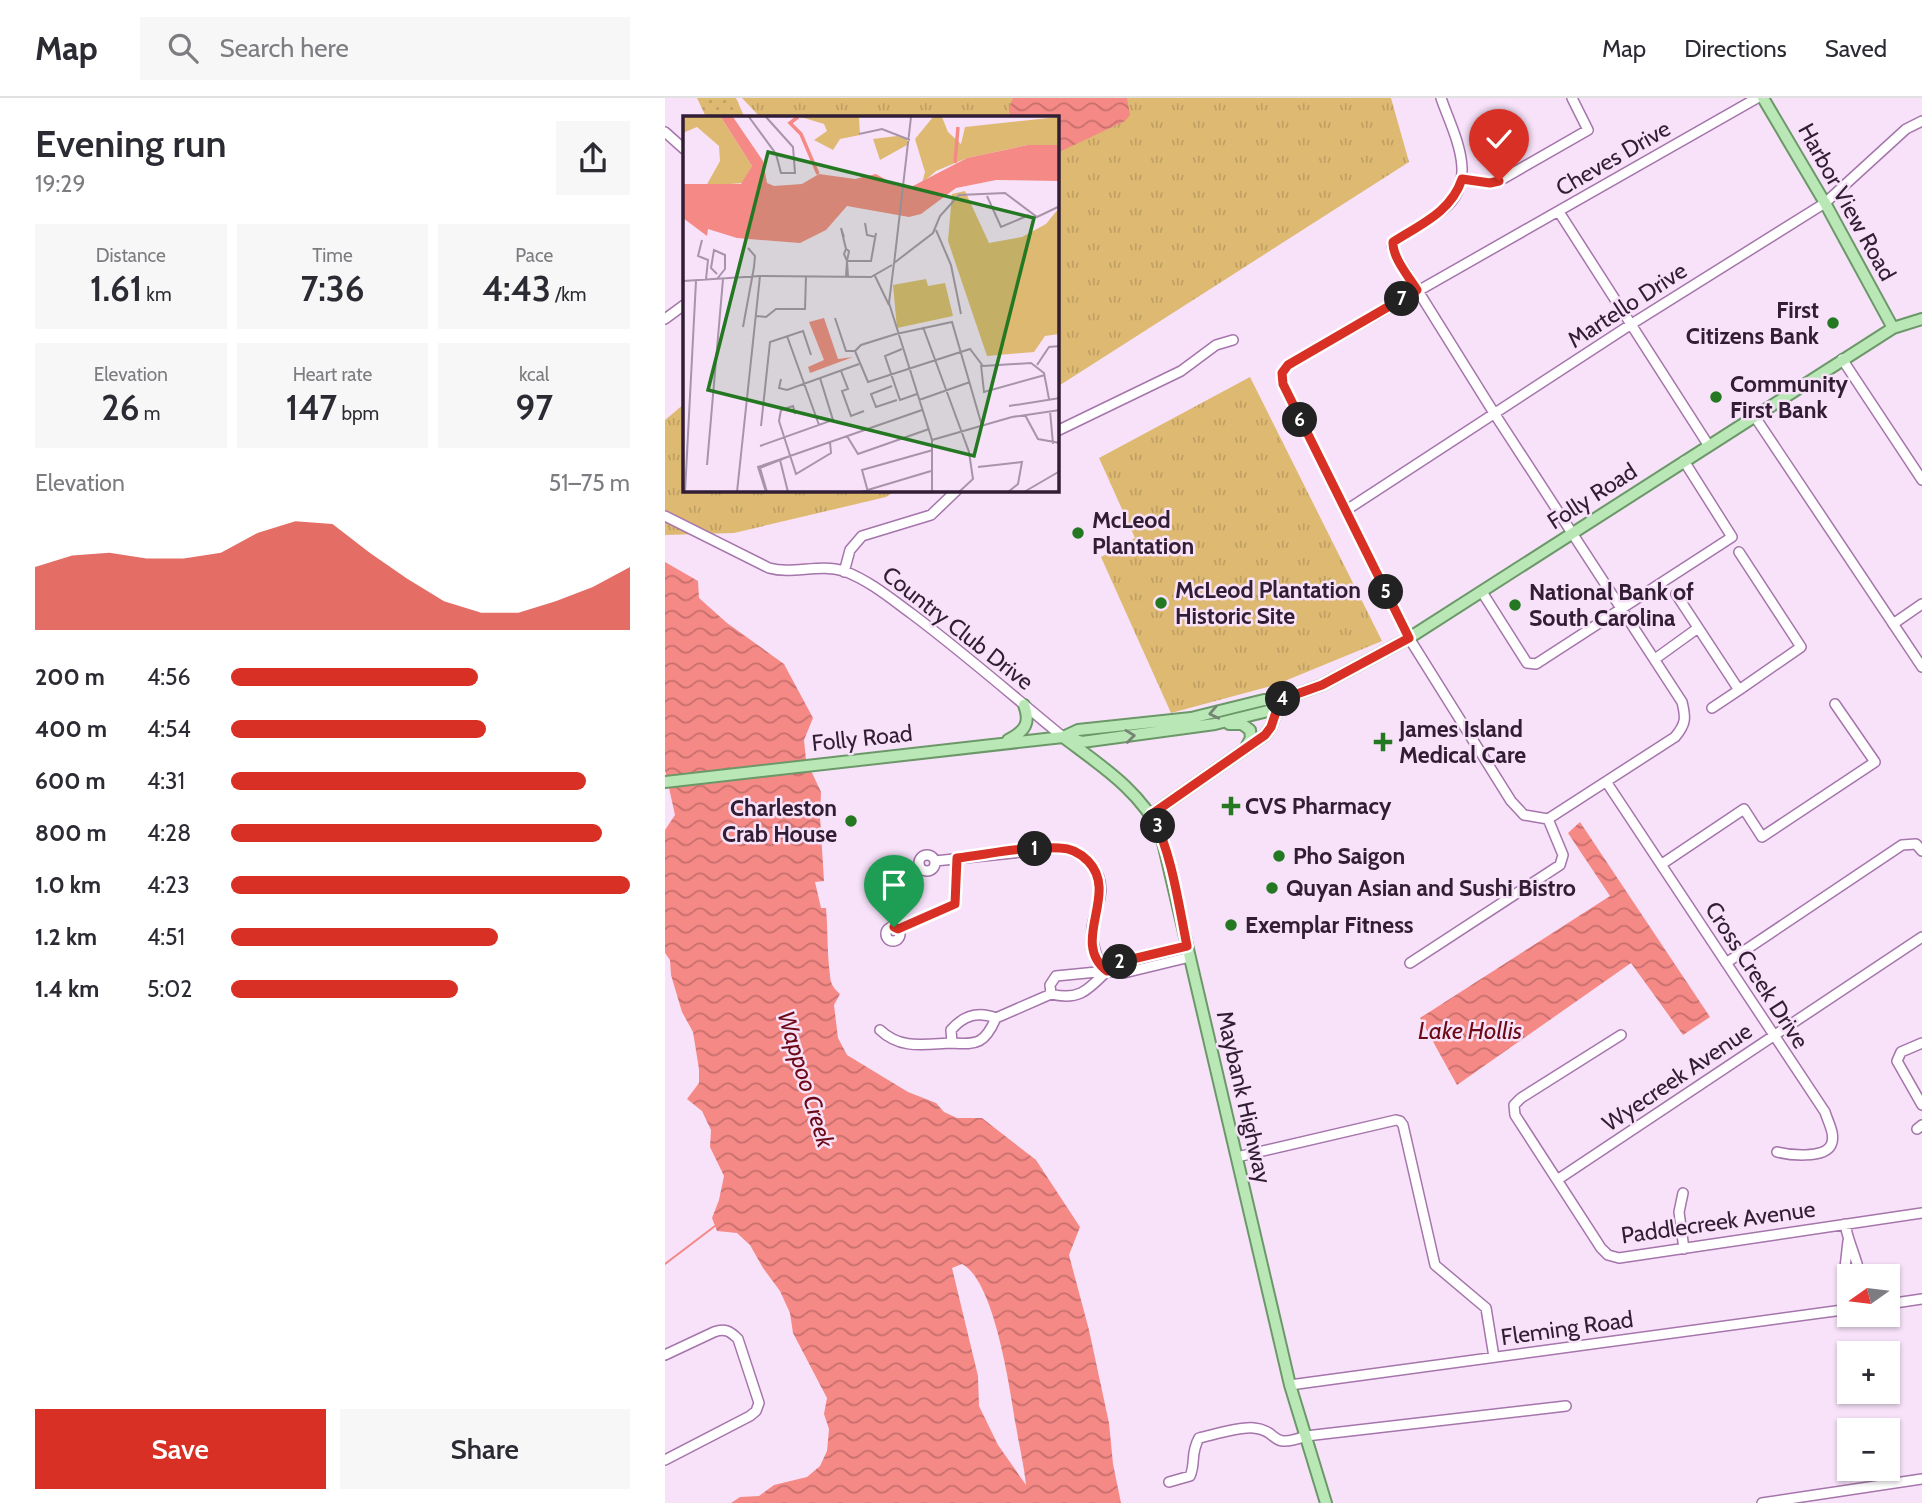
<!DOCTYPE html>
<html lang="en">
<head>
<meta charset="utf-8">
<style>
	body { margin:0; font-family:Cabin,sans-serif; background:#f7f7f7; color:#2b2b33; height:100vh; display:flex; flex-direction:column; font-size:26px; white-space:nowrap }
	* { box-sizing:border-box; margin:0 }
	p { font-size:23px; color:#7c7c81 }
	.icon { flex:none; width:38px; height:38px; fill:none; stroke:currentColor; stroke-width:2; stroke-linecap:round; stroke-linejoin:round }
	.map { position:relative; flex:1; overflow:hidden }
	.sheet { display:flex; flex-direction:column; background:#fff; width:665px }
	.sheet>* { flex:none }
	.needle { width:46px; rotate:256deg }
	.tools { position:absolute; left:1172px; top:1166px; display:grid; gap:14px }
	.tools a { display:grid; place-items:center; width:63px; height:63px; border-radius:0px; background:#fff; box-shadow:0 2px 5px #0004; font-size:35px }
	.pin { position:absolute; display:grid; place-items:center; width:60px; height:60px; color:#fff; margin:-72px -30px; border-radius:50% 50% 50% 0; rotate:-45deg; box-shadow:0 0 7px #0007 }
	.pin .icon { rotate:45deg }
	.km { position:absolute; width:35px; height:35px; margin:-18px; border-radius:50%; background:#222; color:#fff; font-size:19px; line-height:35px; text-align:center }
	.round { display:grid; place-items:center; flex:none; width:74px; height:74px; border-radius:0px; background:#f7f7f7 }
	.head { display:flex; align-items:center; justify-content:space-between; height:119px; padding:0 35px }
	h1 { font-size:38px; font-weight:600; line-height:52px }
	.metrics { display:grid; grid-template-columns:repeat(3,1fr); gap:10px; height:119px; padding:7px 35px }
	.metrics div { display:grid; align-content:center; border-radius:0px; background:#f7f7f7; text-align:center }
	.metrics b { font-size:35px; font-weight:600 }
	.metrics small { font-size:19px; font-weight:400 }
	.metrics p { font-size:19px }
	.chart { height:196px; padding:14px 35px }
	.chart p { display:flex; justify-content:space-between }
	.chart svg { width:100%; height:126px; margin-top:7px; fill:#d93025; opacity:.7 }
	.button { display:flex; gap:14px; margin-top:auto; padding:14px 35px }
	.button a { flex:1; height:80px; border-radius:0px; background:#d93025; color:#fff; font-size:28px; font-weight:600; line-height:80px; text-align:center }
	.button a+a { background:#f7f7f7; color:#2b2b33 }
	ul { padding:0 35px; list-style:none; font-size:23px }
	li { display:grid; grid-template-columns:112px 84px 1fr; align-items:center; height:52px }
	li i { height:18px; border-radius:9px; background:#d93025 }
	header { display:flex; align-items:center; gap:42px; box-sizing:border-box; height:98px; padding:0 35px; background:#fff; border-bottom:2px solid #e1e1e2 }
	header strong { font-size:33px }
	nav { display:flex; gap:38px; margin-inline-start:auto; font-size:24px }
	.search { width:490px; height:63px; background:#f7f7f7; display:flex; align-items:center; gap:18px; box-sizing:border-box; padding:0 24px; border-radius:0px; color:#7c7c81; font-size:26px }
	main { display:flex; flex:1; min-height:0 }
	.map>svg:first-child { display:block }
	.grass { fill:url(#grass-tufts) }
	.park { fill:url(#park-dots) }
	.water { fill:url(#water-waves); fill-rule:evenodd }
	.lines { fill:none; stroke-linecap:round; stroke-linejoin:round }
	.stream { stroke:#f58985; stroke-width:2 }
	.minor-casing { stroke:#a575ab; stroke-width:12 }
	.major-casing { stroke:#6c9869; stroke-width:14 }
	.minor { stroke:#fff; stroke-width:9 }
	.major { stroke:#b9e8b6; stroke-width:10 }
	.oneway { stroke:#768375 }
	.route-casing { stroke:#fff; stroke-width:14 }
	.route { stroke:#d93025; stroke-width:9 }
	.poi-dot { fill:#257822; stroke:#f7e2f9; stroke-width:2.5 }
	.labels { text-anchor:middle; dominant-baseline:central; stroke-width:5; stroke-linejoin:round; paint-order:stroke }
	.street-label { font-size:23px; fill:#321e34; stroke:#f7e2f9 }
	.poi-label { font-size:23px; font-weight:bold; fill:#321e34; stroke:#f7e2f9; text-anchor:start }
	.water-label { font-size:24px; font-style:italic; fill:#6d0915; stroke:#f7e2f9 }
	.inset-river { fill:none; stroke:#f58985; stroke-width:3.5 }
	.inset-road { fill:none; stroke:#a894aa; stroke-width:2 }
	.view { fill:#257822; fill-opacity:0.15; stroke:#257822; stroke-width:3.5 }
	.inset-edge { fill:none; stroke:#321e34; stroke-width:3.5 }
</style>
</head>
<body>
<header>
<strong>Map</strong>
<div class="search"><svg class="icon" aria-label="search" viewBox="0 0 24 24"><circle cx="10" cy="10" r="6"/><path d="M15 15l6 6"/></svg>Search here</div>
<nav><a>Map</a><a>Directions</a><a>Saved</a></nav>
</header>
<main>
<section class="sheet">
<div class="head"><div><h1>Evening run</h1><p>19:29</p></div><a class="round"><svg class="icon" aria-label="share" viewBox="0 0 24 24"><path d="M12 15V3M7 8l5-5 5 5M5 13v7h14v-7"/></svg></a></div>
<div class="metrics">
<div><p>Distance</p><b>1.61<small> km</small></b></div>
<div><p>Time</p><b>7:36</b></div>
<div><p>Pace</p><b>4:43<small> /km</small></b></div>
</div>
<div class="metrics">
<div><p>Elevation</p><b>26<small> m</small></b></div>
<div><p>Heart rate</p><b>147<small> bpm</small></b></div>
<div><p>kcal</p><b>97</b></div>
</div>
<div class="chart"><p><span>Elevation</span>51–75 m</p>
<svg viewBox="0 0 160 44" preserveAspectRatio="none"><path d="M0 44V22L10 18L20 17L30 19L40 19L50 17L60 10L70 6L80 7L90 17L100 26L110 34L120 38L130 38L140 34L150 29L160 22V44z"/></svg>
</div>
<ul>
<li><b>200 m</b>4:56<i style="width:62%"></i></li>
<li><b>400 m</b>4:54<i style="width:64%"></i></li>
<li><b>600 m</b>4:31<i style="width:89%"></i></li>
<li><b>800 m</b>4:28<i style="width:93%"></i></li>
<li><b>1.0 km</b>4:23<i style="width:100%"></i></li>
<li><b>1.2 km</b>4:51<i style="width:67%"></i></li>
<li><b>1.4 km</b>5:02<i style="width:57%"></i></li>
</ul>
<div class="button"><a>Save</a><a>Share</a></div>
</section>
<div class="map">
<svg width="1257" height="1405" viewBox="0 0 1257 1405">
	<defs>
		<pattern id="grass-tufts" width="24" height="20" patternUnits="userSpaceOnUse" patternTransform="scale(1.75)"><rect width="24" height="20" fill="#deb972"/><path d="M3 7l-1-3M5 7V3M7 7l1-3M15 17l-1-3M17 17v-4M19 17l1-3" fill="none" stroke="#bf9f63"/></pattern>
		<pattern id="park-dots" width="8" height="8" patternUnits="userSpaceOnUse" patternTransform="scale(1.75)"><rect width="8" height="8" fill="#deb972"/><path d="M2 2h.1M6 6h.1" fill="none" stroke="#bf9f63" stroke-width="1.8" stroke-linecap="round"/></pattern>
		<pattern id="water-waves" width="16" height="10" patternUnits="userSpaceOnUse" patternTransform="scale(1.75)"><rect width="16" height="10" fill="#f58985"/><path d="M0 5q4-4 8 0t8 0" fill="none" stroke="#c76f6e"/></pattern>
	</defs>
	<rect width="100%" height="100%" fill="#f7e2f9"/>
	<path class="grass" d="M77,0H726L744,64L392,289V19H95Z
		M585,279L717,543L610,587L506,615L436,459L470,440L434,360Z
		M19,306V392H232L221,399L69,435L0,437V322Z"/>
	<path class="park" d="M32,0H71L79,18L41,19Z"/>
	<path class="water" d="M348,0H462L465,17L460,23L392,55V19H345L344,11Z
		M0,464L33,483L34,500L62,525L119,566L148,620L139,642L141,662L156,694L155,719L159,783L150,784L156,810H161C163,833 162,855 165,877C165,885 169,891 175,896L169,907L173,940L182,957L243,994L271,1005L279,1014L292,1020H317L371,1062L415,1129L404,1157L424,1232L444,1325L448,1366L456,1405H66L75,1399L94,1398L109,1387L142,1379L155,1368L162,1353L164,1331L159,1316L162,1300L128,1235L125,1215L115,1193L98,1170L85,1147L72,1135L52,1133L47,1120L54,1102L59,1078L45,1049L46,1032L37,1013L22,1001L34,985V971L28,934L17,914L6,877L5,862L0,855V732L10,717L0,672ZM297,1166C330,1183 345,1292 351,1328C354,1347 359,1367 361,1387L333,1347L314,1308L313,1278L287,1170Z
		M915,724L1045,919L1018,937L966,865L792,987L755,920L945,798L903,735Z"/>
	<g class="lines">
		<path class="stream" d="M0,1166L50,1128"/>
		<g class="minor-casing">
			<path id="minor" d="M776,0C788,35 815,81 779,111C764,124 745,133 728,144L727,148L730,156L829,315L1017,604C1021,620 1021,626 1010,639L883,721
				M0,34L19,51
				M797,81L825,85L834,83L923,32L907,0
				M894,114L1044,348
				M0,221L19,207
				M1177,261L1257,382
				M1090,319L1257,569
				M392,333L516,273L551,247L568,242
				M680,413L965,227L1160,105L1241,31L1257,23
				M0,418L104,470C128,477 154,465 179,473C205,483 225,500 247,516C299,555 348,598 398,639
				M179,474L185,452L197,438L266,417L292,392
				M817,494L862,565L871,566L1067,439L1019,363
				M1011,496L1074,592L1136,549L1074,454
				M1228,526L1257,506
				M990,561L1033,530
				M1047,610L1074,592
				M942,685L1160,1014C1163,1024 1171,1037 1166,1047C1159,1061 1124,1057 1112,1054
				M883,721L859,717L846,703L744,540L618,286L617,275L623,267L1092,0
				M254 765a8 8 0 1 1 16 0a8 8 0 1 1-16 0Z
				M270,763L395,750C418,753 440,773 435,799C433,810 428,820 427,831C426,843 431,856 435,868L442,873
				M997,766L1079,711L1097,739L1210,664L1170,606
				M221 836a7 7 0 1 1 14 0a7 7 0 1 1-14 0Z
				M233,831L290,806L292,760
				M522,848L455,864L442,873L459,875L525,859
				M745,865L895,767L898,757L883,721
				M1061,865L1237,747L1251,746L1257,753
				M442,873C423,892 414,903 386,896L385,887L391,878Z
				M331,920C313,913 299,917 286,932L287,945C313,947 320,945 331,920L386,896
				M215,932C236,952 260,946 287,945
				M956,937L856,1000L849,1007L850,1017L936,1150L943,1157L954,1160L1257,1115
				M1257,945L1236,954L1232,963L1257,1007
				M1252,1031L1257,1027
				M572,1059L731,1022L735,1023L738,1027L770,1167L821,1210L829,1259
				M892,1082L1257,839
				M1018,1095L1014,1114L1019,1151
				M1180,1126C1183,1144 1192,1160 1195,1178
				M1223,1206L1257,1201
				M0,1257L49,1234C60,1230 65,1233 73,1241L94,1305L91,1313L85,1318L0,1362
				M625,1287L1185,1211L1180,1170L1183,1143
				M504,1384L525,1378C531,1365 525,1356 534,1340C548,1337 576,1328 589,1330C616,1333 603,1352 641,1338L901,1308
				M1097,1405L1257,1381"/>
		</g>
		<g class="major-casing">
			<path id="major" d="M1098,0L1160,105L1228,230
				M564,626H577L585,632L586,640L580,651
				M398,639C435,667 476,693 496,736L625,1287L661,1405
				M405,640L417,644L550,626L603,613L615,602
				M343,642C360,633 366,625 359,607
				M0,684L398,639L413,632L526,620L599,602H615L657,587L744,540L1228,230L1257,221
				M487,716L600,637L606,629L614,605"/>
		</g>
		<use href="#minor" class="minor"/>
		<use href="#major" class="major"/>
	</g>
	<defs><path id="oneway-chevron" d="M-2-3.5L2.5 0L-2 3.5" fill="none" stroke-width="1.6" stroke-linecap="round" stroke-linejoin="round" transform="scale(1.75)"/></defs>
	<g class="oneway">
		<use href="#oneway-chevron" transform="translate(549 615) rotate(168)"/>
		<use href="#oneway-chevron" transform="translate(465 638) rotate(-7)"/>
	</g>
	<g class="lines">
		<g class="route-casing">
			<path id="route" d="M229,829L233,831L290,806L292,760C325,756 361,748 395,750C406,750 415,755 423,763C455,796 404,844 442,873L455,864L522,848C513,803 507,757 487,716L600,637L606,629L615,602L657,587L744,540L618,286L617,275L623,267L752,192C744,179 727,159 728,144C756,126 786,114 797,81L825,85L834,83"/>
		</g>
		<use href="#route" class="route"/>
	</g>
	<g class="poi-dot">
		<circle cx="1168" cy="225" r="7"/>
		<circle cx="1051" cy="299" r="7"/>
		<circle cx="413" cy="435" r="7"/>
		<circle cx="496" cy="505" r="7"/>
		<circle cx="850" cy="507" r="7"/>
		<path d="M714.5 633.5h7v7h7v7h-7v7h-7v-7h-7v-7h7z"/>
		<path d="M562.5 697.5h7v7h7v7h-7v7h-7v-7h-7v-7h7z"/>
		<circle cx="186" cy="723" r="7"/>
		<circle cx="614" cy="758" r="7"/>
		<circle cx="607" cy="790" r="7"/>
		<circle cx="566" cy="827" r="7"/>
	</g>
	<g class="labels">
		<g class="street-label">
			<text transform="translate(948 60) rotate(-30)">Cheves Drive</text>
			<text transform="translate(1182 104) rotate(61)">Harbor View Road</text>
			<text transform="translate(962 207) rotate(-33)">Martello Drive</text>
			<text transform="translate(927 398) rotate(-33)">Folly Road</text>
			<text transform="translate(293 530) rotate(38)">Country Club Drive</text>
			<text transform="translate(197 640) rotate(-6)">Folly Road</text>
			<text transform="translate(1092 877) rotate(57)">Cross Creek Drive</text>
			<text transform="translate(1012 979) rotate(-34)">Wyecreek Avenue</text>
			<text transform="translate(579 999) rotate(77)">Maybank Highway</text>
			<text transform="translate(1053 1124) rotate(-8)">Paddlecreek Avenue</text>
			<text transform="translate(902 1230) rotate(-8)">Fleming Road</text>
		</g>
		<g class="poi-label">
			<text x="1154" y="212" text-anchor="end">First<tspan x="1154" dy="26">Citizens Bank</tspan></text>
			<text x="1065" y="286">Community<tspan x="1065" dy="26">First Bank</tspan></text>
			<text x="427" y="422">McLeod<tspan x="427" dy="26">Plantation</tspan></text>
			<text x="510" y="492">McLeod Plantation<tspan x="510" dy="26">Historic Site</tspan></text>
			<text x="864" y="494">National Bank of<tspan x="864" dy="26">South Carolina</tspan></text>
			<text x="734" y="631">James Island<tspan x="734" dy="26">Medical Care</tspan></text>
			<text x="580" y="708">CVS Pharmacy</text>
			<text x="172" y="710" text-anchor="end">Charleston<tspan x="172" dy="26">Crab House</tspan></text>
			<text x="628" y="758">Pho Saigon</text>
			<text x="621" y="790">Quyan Asian and Sushi Bistro</text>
			<text x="580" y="827">Exemplar Fitness</text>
		</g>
		<g class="water-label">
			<text x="805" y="932">Lake Hollis</text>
			<text transform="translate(141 981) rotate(73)">Wappoo Creek</text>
		</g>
	</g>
	<g transform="translate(18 18)">
		<rect width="376" height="376" fill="#f7e2f9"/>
		<path d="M282,75L306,127L339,121L363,108L376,92V218L362,220L351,236L304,240L265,125L269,78ZM243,163L245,170L262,167L270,200L214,212L210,169Z" fill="#deb972"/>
		<path d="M0,1H38L69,50L60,67L23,70L37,45L36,30L14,11L0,17ZM118,1H176L177,19L157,23L150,34L131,24L144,15L141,8ZM250,1H259L265,16L278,28L282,11L376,1V29H345L284,42L253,55L239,67L242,56L232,23ZM214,20L224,23V29L197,44L190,23Z" fill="#deb972"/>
		<path d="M38,1H50L80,45L84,67L91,70L119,68L136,58L172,63L193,58L214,70H230L284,42L345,29H376V65L313,64L273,72L238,98L226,101L164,90L143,114L117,127L54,122L25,113L24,120L0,102V68H58L69,50ZM141,202L155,243L170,241L127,257L125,251L141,244L126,206Z" fill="#f58985"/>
		<path class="inset-river" d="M115,1L107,7L118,18L135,58M272,47L275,11"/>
		<path class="inset-road" d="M66,1L93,38L98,57H112L110,31L83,1M176,18L199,13L227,24M304,80L318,111L346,99M182,107L184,119L193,121M253,114L268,149L278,198M161,121L158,112L163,133M19,124L15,140L25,144L23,163M163,133L166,135L164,145L161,138ZM164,145H188L193,117M211,147L250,117L257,100L276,79L322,77L354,101L377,90M211,147L206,187L249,324V376M211,148L228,1M34,158L28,152L31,134L42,139V153L34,163M192,160L206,189M163,161L164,145L165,161M0,165L77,160L188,161L209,149M73,200L83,201L93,193H122L123,160M152,202L163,235H172M60,211L71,151L72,140L65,132M240,211L286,336L290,363L276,376M104,220L136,309M219,233L202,240L217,284L234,278M172,235L185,266L287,233L300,250L348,247L361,257L366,283M172,235L178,229L213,218L269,206L299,310M298,249L301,276L362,259M354,249L366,231L377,230M158,255L165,273L159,275L168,300L181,295M98,263L96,272L104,274L176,248M209,270L188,278L193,291L214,284M236,284L287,266M326,290L377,282M367,295L370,328M112,298L110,290L98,294L96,305L113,358L148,337L147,326M342,299L355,323L377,327M78,310L87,226L120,215L128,239M164,320L175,338L246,313M249,324L329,301L377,294M77,330L150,304L137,262M107,340L239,294M97,344L105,376M24,349L40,163M295,351L339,346L335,368L325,376M2,376L13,165M54,376L77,160M83,376L75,351L107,340L77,352L84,376M178,376L248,355M185,376L179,354L250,334M341,376L377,355"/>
		<path class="view" d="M85,36L351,102L291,340L25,274Z"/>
		<rect width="376" height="376" class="inset-edge"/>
	</g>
</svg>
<div class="tools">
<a><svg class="needle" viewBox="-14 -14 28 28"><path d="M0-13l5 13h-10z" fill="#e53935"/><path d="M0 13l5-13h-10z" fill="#7c7c81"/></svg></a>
<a>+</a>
<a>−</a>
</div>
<div class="pin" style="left:229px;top:829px;background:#1e9e55"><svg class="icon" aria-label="arrive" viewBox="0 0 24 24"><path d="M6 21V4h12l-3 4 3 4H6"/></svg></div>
<div class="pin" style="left:834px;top:83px;background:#d93025"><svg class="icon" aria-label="check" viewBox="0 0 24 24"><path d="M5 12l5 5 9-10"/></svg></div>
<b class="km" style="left:370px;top:751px">1</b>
<b class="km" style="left:455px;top:864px">2</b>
<b class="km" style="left:493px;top:728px">3</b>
<b class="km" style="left:618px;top:601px">4</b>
<b class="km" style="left:721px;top:494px">5</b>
<b class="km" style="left:635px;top:322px">6</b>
<b class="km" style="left:737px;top:201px">7</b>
</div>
</main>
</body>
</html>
